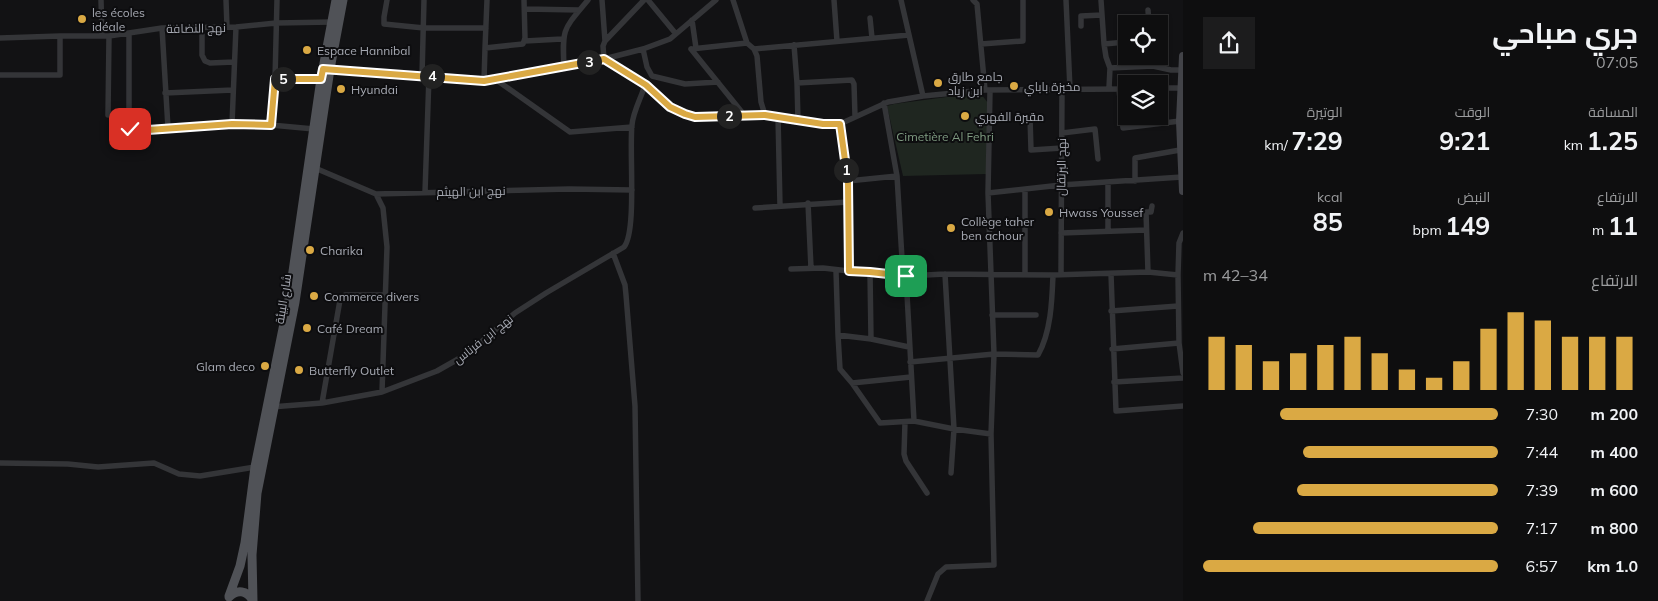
<!DOCTYPE html>
<html lang="ar">
<head>
<meta charset="utf-8">
<style>
	body { margin:0; font-family:Mulish,Cairo,sans-serif; background:#1c1c1d; color:#f1f3f6; direction:rtl; height:100vh; display:flex; flex-direction:column; font-size:19px; white-space:nowrap }
	* { box-sizing:border-box; margin:0 }
	p { font-size:16px; color:#9b9c9e }
	.icon { flex:none; width:28px; height:28px; fill:none; stroke:currentColor; stroke-width:2; stroke-linecap:round; stroke-linejoin:round }
	.map { position:relative; flex:1; overflow:hidden; direction:ltr }
	.side { display:flex; flex-direction:column; background:#0e0e0f; width:475px }
	.side>* { flex:none }
	.buttons { position:absolute; left:1118px; top:15px; display:grid; gap:10px }
	.buttons a { display:grid; place-items:center; width:50px; height:50px; border-radius:0px; background:#0e0e0f; box-shadow:0 1px 4px #0004,0 0 0 1px #2e2e2f; font-size:25px }
	.pin { position:absolute; display:grid; place-items:center; width:42px; height:42px; color:#fff; margin:-21px; border-radius:10px; box-shadow:0 2px 8px #0006 }
	.km { position:absolute; width:25px; height:25px; margin:-12px; border-radius:50%; background:#222; color:#fff; font-size:14px; line-height:25px; text-align:center }
	.round { display:grid; place-items:center; flex:none; width:52px; height:52px; border-radius:0px; background:#1c1c1d }
	.overview { display:flex; align-items:center; justify-content:space-between; height:85px; padding:0 20px }
	h1 { font-size:28px; font-weight:700; line-height:38px }
	.figures { display:grid; grid-template-columns:repeat(3,1fr); gap:8px; height:85px; padding:5px 20px }
	.figures div { display:grid; align-content:center }
	.figures b { font-size:25px; font-weight:700 }
	.figures small { font-size:14px; font-weight:400 }
	.figures p { font-size:14px }
	.chart { height:140px; padding:10px 20px }
	.chart p { display:flex; justify-content:space-between }
	.chart svg { width:100%; height:90px; margin-top:5px; stroke:#daa944; stroke-width:6 }
	ul { padding:0 20px; list-style:none; font-size:16px }
	li { display:grid; grid-template-columns:80px 60px 1fr; align-items:center; height:38px }
	li i { height:12px; border-radius:6px; background:#daa944 }
	main { display:flex; flex:1; min-height:0 }
	.map>svg:first-child { display:block }
	.green { fill:#1f2620 }
	.lines { fill:none; stroke-linecap:round; stroke-linejoin:round }
	.street { stroke:#343538; stroke-width:5.5 }
	.secondary { stroke:#424348; stroke-width:8 }
	.primary { stroke:#505257; stroke-width:9 }
	.route-casing { stroke:#fff; stroke-width:10 }
	.route { stroke:#daa944; stroke-width:6 }
	.poi-dot { fill:#daa944; stroke:#0d0d0f; stroke-width:2 }
	.labels { text-anchor:middle; dominant-baseline:central; stroke-width:4; stroke-linejoin:round; paint-order:stroke }
	.poi-label { font-size:12px; fill:#a6a9b2; stroke:#0d0d0f; text-anchor:start }
	.street-label { font-size:12px; fill:#a6a9b2; stroke:#0d0d0f }
	.park-label { font-size:12px; fill:#7f9b81; stroke:#0d0d0f }
</style>
</head>
<body>
<main>
<section class="side">
<div class="overview"><div><h1>جري صباحي</h1><p>07:05</p></div><a class="round"><svg class="icon" aria-label="share" viewBox="0 0 24 24"><path d="M12 15V3M7 8l5-5 5 5M5 13v7h14v-7"/></svg></a></div>
<div class="figures">
<div><p>المسافة</p><b>1.25<small> km</small></b></div>
<div><p>الوقت</p><b>9:21</b></div>
<div><p>الوتيرة</p><b>7:29<small> /km</small></b></div>
</div>
<div class="figures">
<div><p>الارتفاع</p><b>11<small> m</small></b></div>
<div><p>النبض</p><b>149<small> bpm</small></b></div>
<div><p>kcal</p><b>85</b></div>
</div>
<div class="chart"><p><span>الارتفاع</span>34–42 m</p>
<svg viewBox="0 0 160 44" preserveAspectRatio="none"><path d="M5 44V18M15 44V22M25 44V30M35 44V26M45 44V22M55 44V18M65 44V26M75 44V34M85 44V38M95 44V30M105 44V14M115 44V6M125 44V10M135 44V18M145 44V18M155 44V18"/></svg>
</div>
<ul>
<li><b>200 m</b>7:30<i style="width:74%"></i></li>
<li><b>400 m</b>7:44<i style="width:66%"></i></li>
<li><b>600 m</b>7:39<i style="width:68%"></i></li>
<li><b>800 m</b>7:17<i style="width:83%"></i></li>
<li><b>1.0 km</b>6:57<i style="width:100%"></i></li>
</ul>
</section>
<div class="map">
<svg width="1183" height="601" viewBox="0 0 1183 601">
	<rect width="100%" height="100%" fill="#121214"/>
	<path class="green" d="M977,93L981,94L988,103L986,174L903,176L887,106L894,104Z"/>
	<g class="lines">
		<path class="street" d="M101,0L102,36
			M226,0L227,27
			M387,0L384,17V24L424,28H486
			M487,0L485,48L523,44L525,38L524,0
			M602,0L605,41L603,46L604,59L645,85L670,107L685,114L695,117L765,115L823,124H840L888,102L923,96L985,90L1126,89
			M648,0L676,34
			M733,0L747,43L754,49L757,56L761,102L765,115
			M834,0L837,41
			M901,0L923,96
			M973,0L977,4L985,90
			M1066,0L1070,89
			M1101,0L1104,44L1106,57L1110,68
			M525,9L579,10
			M1148,10L1149,24
			M870,18L872,38
			M692,20L696,48
			M1081,26V16L1102,15
			M202,27V55L205,61L210,63L234,62
			M162,28L168,128
			M129,33V127L132,130L232,124L271,125L314,129
			M0,38L60,36H109L162,28L236,27L276,23L332,22
			M525,41L562,39
			M605,41L644,0
			M981,44L1023,41V0
			M1104,44L1126,42
			M794,45L797,83L852,80L854,84L855,116
			M643,49L647,67L652,76L685,84L718,82
			M691,49L745,116
			M691,49L747,43
			M754,49L909,35
			M1152,56L1153,66
			M564,67C562,28 563,30 588,0
			M328,69L484,81L604,59L643,49L670,39L716,0
			M0,75H60V36
			M422,76L424,0
			M275,79H321
			M495,79L570,132L632,127
			M484,81L485,48
			M797,83L798,121
			M1109,88L1110,68L1153,66L1171,70H1182
			M1159,88H1183
			M1119,89L1123,128L1180,121
			M165,93L233,90
			M884,103L897,176L903,275
			M108,115L109,36
			M778,116L780,206
			M1030,117L1031,150L1062,148
			M232,124L236,27
			M840,124L848,181L849,271L870,272L906,276L945,274L1053,275L1148,272L1178,275L1179,243L1183,233
			M271,125L275,79L277,0
			M1062,133L1095,129L1098,159
			M315,168L376,194L569,189L632,190
			M848,181L897,176
			M1135,181V158L1180,150
			M1025,189V274
			M425,192L429,76
			M988,193L1061,185L1182,177
			M376,194L383,208L387,247L382,392
			M808,203L811,268
			M755,208L848,202
			M1108,231V182
			M1061,233L1146,230
			M613,253L625,285L626,295L635,406L638,601
			M791,269L823,268L849,271
			M836,271L838,335L871,339L909,347
			M870,272L871,339
			M1148,272L1146,212H1151L1152,206
			M945,274L954,429L951,473
			M1061,274L1062,89
			M1111,274L1116,411L1183,406
			M1178,275L1179,343L1183,373
			M906,276L914,421
			M1111,311L1178,306
			M992,315H1036
			M838,335L840,369L852,383L880,423L914,421L954,429L991,434
			M1112,349L1179,343
			M910,362L994,354L1038,355C1051,332 1052,301 1053,275
			M1114,382L1183,378
			M852,383L911,377
			M322,403L340,300L345,295H385
			M271,407L322,403L382,392L437,371L467,354L515,313L546,293L624,247C637,232 629,149 632,125C633,112 641,98 645,85
			M905,422L904,454L906,461L927,493
			M0,463L68,464L98,467L154,463L179,474L200,476L255,467
			M927,601L938,574L946,567L994,565L991,434L994,354L988,193L990,91"/>
		<path class="secondary" d="M1183,56L1180,121L1183,191"/>
		<path class="primary" d="M229,596L240,566L245,543L255,467L289,299L321,79L336,0
			M229,597C237,589 247,590 253,601
			M253,601L252,555L257,493L295,302L330,69L343,0"/>
	</g>
	<g class="lines">
		<g class="route-casing">
			<path id="route" d="M130,129L134,131L232,124L271,125L275,79H321L323,69L484,81L604,59L646,85L670,107L685,114L695,117L765,115L823,124H840L848,182L849,271L870,272L906,276"/>
		</g>
		<use href="#route" class="route"/>
	</g>
	<g class="poi-dot">
		<circle cx="82" cy="19" r="5"/>
		<circle cx="307" cy="50" r="5"/>
		<circle cx="938" cy="83" r="5"/>
		<circle cx="1014" cy="86" r="5"/>
		<circle cx="341" cy="89" r="5"/>
		<circle cx="965" cy="116" r="5"/>
		<circle cx="1049" cy="212" r="5"/>
		<circle cx="951" cy="228" r="5"/>
		<circle cx="310" cy="250" r="5"/>
		<circle cx="314" cy="296" r="5"/>
		<circle cx="307" cy="328" r="5"/>
		<circle cx="265" cy="366" r="5"/>
		<circle cx="299" cy="370" r="5"/>
	</g>
	<g class="labels">
		<g class="poi-label">
			<text x="92" y="12">les écoles<tspan x="92" dy="14">idéale</tspan></text>
			<text x="317" y="50">Espace Hannibal</text>
			<text x="948" y="76">جامع طارق<tspan x="948" dy="14">ابن زياد</tspan></text>
			<text x="1024" y="86">مخبزة باباي</text>
			<text x="351" y="89">Hyundai</text>
			<text x="975" y="116">مقبرة الفهري</text>
			<text x="1059" y="212">Hwass Youssef</text>
			<text x="961" y="221">Collège taher<tspan x="961" dy="14">ben achour</tspan></text>
			<text x="320" y="250">Charika</text>
			<text x="324" y="296">Commerce divers</text>
			<text x="317" y="328">Café Dream</text>
			<text x="255" y="366" text-anchor="end">Glam deco</text>
			<text x="309" y="370">Butterfly Outlet</text>
		</g>
		<g class="street-label">
			<text transform="translate(196 28) rotate(-1)">نهج النضافة</text>
			<text transform="translate(1061 167) rotate(-89)">نهج البرتقال</text>
			<text transform="translate(471 191) rotate(-1)">نهج ابن الهيثم</text>
			<text transform="translate(283 299) rotate(-81)">شارع البيئة</text>
			<text transform="translate(483 339) rotate(-38)">نهج ابن فرناس</text>
		</g>
		<g class="park-label">
			<text x="945" y="136">Cimetière Al Fehri</text>
		</g>
	</g>
</svg>
<div class="buttons">
<a><svg class="icon" aria-label="locate" viewBox="0 0 24 24"><circle cx="12" cy="12" r="6"/><path d="M12 2v4M12 18v4M2 12h4M18 12h4"/></svg></a>
<a><svg class="icon" aria-label="layers" viewBox="0 0 24 24"><path d="M12 4l9 5-9 5-9-5zM3 14l9 5 9-5"/></svg></a>
</div>
<div class="pin" style="left:906px;top:276px;background:#1e9e55"><svg class="icon" aria-label="arrive" viewBox="0 0 24 24"><path d="M6 21V4h12l-3 4 3 4H6"/></svg></div>
<div class="pin" style="left:130px;top:129px;background:#d93025"><svg class="icon" aria-label="check" viewBox="0 0 24 24"><path d="M5 12l5 5 9-10"/></svg></div>
<b class="km" style="left:846px;top:170px">1</b>
<b class="km" style="left:729px;top:116px">2</b>
<b class="km" style="left:589px;top:62px">3</b>
<b class="km" style="left:432px;top:76px">4</b>
<b class="km" style="left:283px;top:79px">5</b>
</div>
</main>
</body>
</html>
